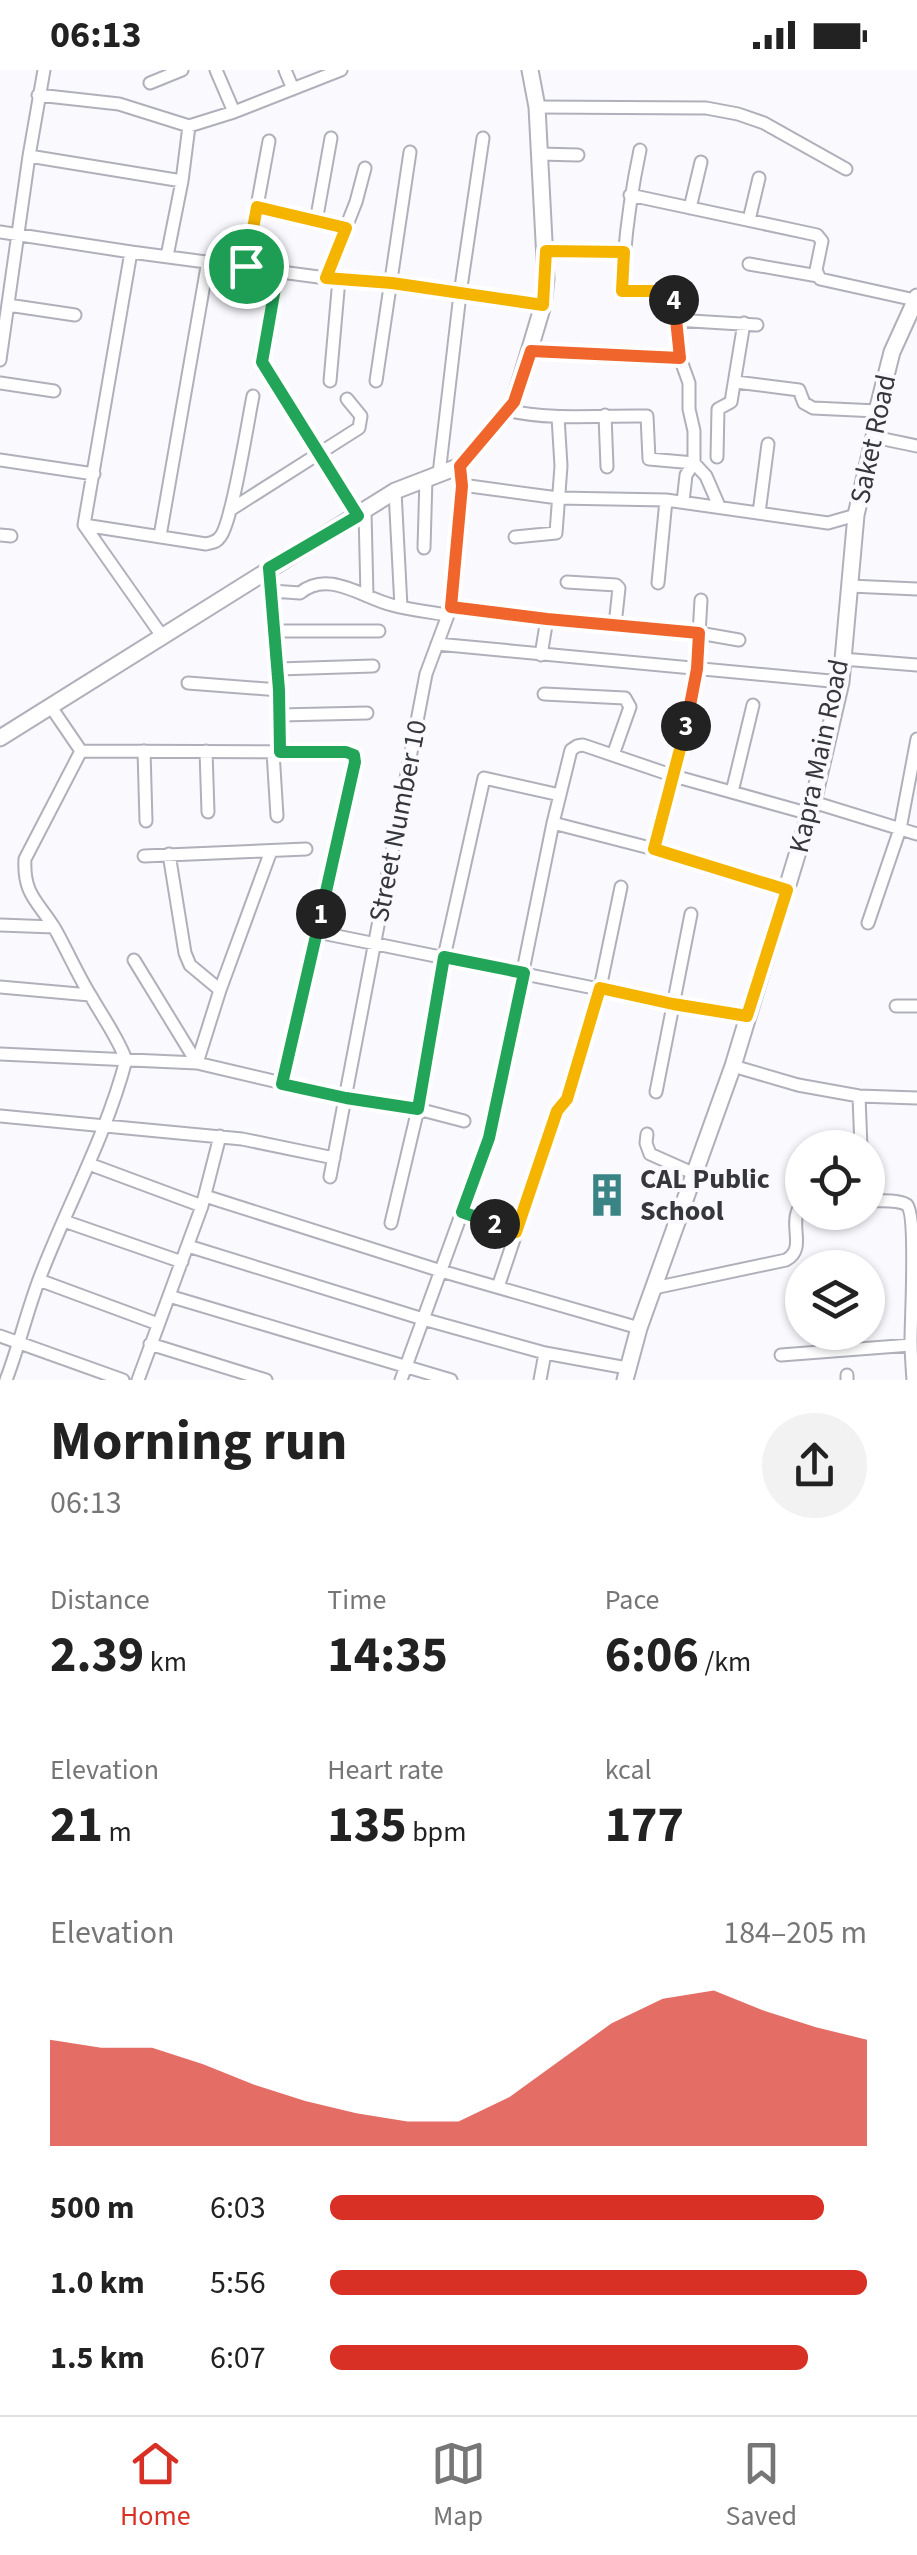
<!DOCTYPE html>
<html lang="en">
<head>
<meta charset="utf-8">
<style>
	body { margin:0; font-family:"Source Sans 3",sans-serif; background:#f2f2f2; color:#222; height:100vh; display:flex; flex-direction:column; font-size:38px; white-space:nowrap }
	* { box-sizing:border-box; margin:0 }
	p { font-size:32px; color:#767676 }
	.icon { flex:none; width:55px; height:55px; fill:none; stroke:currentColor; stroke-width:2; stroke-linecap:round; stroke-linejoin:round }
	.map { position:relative; height:1310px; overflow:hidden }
	.details { display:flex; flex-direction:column; background:#fff; flex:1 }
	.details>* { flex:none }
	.buttons { position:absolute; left:785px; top:1060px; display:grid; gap:20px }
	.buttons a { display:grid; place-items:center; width:100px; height:100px; border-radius:50%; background:#fff; box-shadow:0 2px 8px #0004; font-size:50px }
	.pin { position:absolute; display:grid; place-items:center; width:85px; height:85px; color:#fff; margin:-42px; border:5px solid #fff; border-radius:50%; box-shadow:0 2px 10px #0007 }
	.km { position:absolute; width:50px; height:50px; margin:-25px; border-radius:50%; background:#222; color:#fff; font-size:28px; line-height:50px; text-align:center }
	.round { display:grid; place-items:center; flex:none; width:105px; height:105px; border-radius:52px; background:#f2f2f2 }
	.summary { display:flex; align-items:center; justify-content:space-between; height:170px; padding:0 50px }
	h1 { font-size:55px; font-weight:700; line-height:75px }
	.stats { display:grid; grid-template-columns:repeat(3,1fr); gap:15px; height:170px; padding:10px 50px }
	.stats div { display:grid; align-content:center }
	.stats b { font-size:50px; font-weight:700 }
	.stats small { font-size:28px; font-weight:400 }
	.stats p { font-size:28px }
	.chart { height:280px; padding:20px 50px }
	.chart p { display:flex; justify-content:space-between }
	.chart svg { width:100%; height:180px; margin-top:10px; fill:#d93025; opacity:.7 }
	ul { padding:0 50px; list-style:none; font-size:32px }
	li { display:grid; grid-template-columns:160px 120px 1fr; align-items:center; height:75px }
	li i { height:25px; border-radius:12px; background:#d93025 }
	.status { display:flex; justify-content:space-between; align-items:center; height:70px; padding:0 50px; background:#fff; direction:ltr }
	.status svg { height:28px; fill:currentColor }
	.tab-bar { display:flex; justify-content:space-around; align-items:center; height:140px; border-top:2px solid #e0e0e0; background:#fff; font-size:28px; color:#767676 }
	.tab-bar a { display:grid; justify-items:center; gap:5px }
	.tab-bar .selected { color:#d93025 }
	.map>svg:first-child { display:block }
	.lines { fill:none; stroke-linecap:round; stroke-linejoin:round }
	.street-casing { stroke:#afb0ba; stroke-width:15 }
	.secondary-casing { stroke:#afb0ba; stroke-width:19 }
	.street { stroke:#fff; stroke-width:11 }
	.secondary { stroke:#fff; stroke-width:15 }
	.split-1-casing { stroke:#fff; stroke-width:20 }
	.split-2-casing { stroke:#fff; stroke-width:20 }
	.split-3-casing { stroke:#fff; stroke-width:20 }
	.split-4-casing { stroke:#fff; stroke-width:20 }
	.split-5-casing { stroke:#fff; stroke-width:20 }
	.split-1 { stroke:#22a559; stroke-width:12 }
	.split-2 { stroke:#22a559; stroke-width:12 }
	.split-3 { stroke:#f5b400; stroke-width:12 }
	.split-4 { stroke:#f0652b; stroke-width:12 }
	.split-5 { stroke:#f5b400; stroke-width:12 }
	.labels { text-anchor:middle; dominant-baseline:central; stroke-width:8; stroke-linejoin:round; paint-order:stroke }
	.street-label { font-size:28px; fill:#36373b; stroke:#f9f9fe }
	.poi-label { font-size:28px; font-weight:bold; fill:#36373b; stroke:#f9f9fe; text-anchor:start }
</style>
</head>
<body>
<div class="status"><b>06:13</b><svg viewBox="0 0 49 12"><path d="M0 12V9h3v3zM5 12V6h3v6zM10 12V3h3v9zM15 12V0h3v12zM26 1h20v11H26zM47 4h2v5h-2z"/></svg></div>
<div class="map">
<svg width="917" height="1310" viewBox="0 0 917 1310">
	<rect width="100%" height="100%" fill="#f9f9fe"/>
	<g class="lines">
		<g class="street-casing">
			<path id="street" d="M216,0L234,42
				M285,0L293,19
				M150,13L182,0
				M38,25L119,34L189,56L234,42L341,0
				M537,37L706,38L738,44L764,53L846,99
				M640,80C630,127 624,173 622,221H673L680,288L689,313V339L694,361V393L686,405L683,432
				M540,84L578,85
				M29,86L182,111
				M630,125L817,165L822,171L816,200L820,209L915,230
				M257,137L346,158
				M690,138L701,92
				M749,150L759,108
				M319,151L317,146L331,68
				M0,162L131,182L326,208L392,213L543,235
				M546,181L624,182
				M131,182L84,455L162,566
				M167,186L182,111L189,56
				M749,194L818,206
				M246,196L269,71
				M278,201L261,284L262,292L358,447
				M326,208L356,132L365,98
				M8,235L75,245
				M675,250L757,255
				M531,281L680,288
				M0,290L29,86L44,0
				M330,311L339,209
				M376,311L410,82
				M736,312L799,320L804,333L813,338L877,341
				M0,313L54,321
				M506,340C552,351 599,345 647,346L649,389L694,393L706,406L719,436
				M605,345L607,397
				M874,367L917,376
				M717,387L718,339L731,332L744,253
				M0,390L94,404
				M439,404L460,224L483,68
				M462,415L558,428L666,430L828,453L856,445
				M395,421L401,537
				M230,440L359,358L361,346L347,329
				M365,442L367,526
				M759,443L768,374
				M84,455L206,474C212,472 216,473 220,467C232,454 248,350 253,326
				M0,465L11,466
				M160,466L208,191
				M515,467L556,463L561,396L558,347
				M424,478L426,408
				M269,498L276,561L280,645L367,643
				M567,512L616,515L619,518L615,555
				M658,513L666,430
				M850,516L917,519
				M272,521L300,523C328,499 363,528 392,535C410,540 429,542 448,545
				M451,537L547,549L699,563L739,570
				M276,561H379
				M437,574L841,612
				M541,585L547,549
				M842,589L917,595
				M278,599L373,596
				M188,613L279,620
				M544,624L625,628L630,637L613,685
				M81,681L347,682L353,685L355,692L282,1014
				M144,681L146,751
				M206,681L208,742
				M273,682L277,746
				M279,682L280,645
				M732,722L753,635
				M813,732L917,764
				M553,753L654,779L787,820
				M654,779L690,641L697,599L701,530
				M169,784L185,883L190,895L220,920
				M144,786L306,779
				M868,853L900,759L917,669
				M0,855L54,857
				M317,862L673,934L747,946
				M134,890L197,993L346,1028L418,1039L464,1051
				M0,917L90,925
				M896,936H917
				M0,984L197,993L220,920L271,781
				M733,996L798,1015L859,1026L917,1028
				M656,1022L691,844
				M859,1026L861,1078
				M0,1046L242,1069L334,1088
				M647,1064L646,1073L650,1084L695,1104
				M89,1094L202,1136
				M330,1107L426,604L451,537L462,415L460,396
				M205,1126L441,1201L639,1258
				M868,1131C878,1131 898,1129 907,1135C917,1146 911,1248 911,1270C911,1283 912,1297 913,1310
				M462,1142L516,1162
				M64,1151L182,1192
				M391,1153L418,1039L444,887L484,708L560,725
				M188,1176L423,1249L545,1283L627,1298
				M39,1210L158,1254
				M498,1217L557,1041L567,1029L600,918L621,817
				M654,1218L786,1190C806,1179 790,1158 798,1140L802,1139
				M169,1226L451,1310
				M0,1266L123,1310
				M150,1274L266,1310
				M781,1285L911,1275
				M847,1305V1310
				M6,1310C19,1276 27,1241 40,1207C68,1134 106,1066 126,990C118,968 104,949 92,928C78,906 68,882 55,859C38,831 23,825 25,789L81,681L51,637
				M138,1310L202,1136L220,1066
				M401,1310L489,1068L553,753L571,680L577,676L583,675L674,706L810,744
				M540,1310L545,1283"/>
		</g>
		<g class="secondary-casing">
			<path id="secondary" d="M0,668L395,421L460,396L514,332L543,235L546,209L537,37L530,0
				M625,1310L639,1258L733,996L813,732L841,612L856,445L874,367L877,341L892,282L917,227"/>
		</g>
		<use href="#street" class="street"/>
		<use href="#secondary" class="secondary"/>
	</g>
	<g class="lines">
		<g class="split-1-casing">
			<path id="split-1" d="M246,196L278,201L262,292L358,446L269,498L279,620L280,682H346L354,685L355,692L321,844"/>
		</g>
		<g class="split-2-casing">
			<path id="split-2" d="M321,844L282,1014L346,1028L418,1039L444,887L524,903L489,1068L462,1142L495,1154"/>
		</g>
		<g class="split-3-casing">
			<path id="split-3" d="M495,1154L516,1162L557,1041L567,1029L600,918L673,934L747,946L787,820L654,779L686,656"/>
		</g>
		<g class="split-4-casing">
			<path id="split-4" d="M674,230L680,288L531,281L514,332L460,396L462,416L451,537L547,549L699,563L697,599L686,656"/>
		</g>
		<g class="split-5-casing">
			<path id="split-5" d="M246,196L257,137L346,158L326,208L392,213L543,235L546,181L624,182L622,221H674V230"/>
		</g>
		<use href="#split-1" class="split-1"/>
		<use href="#split-2" class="split-2"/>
		<use href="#split-3" class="split-3"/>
		<use href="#split-4" class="split-4"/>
		<use href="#split-5" class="split-5"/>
	</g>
	<defs>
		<g id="building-bare" transform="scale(3.45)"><path d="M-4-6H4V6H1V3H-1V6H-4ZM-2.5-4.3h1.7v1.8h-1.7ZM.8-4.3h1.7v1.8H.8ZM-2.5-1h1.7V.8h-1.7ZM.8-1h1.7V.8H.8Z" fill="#3b8486" stroke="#f9f9fe" stroke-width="2.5" paint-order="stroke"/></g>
	</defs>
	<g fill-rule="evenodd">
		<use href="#building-bare" x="607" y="1125"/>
	</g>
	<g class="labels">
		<g class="street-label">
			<text transform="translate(873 369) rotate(-78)">Saket Road</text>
			<text transform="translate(819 686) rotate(-78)">Kapra Main Road</text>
			<text transform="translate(398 751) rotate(-79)">Street Number 10</text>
		</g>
		<g class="poi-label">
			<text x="640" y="1109">CAL Public<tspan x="640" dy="32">School</tspan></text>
		</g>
	</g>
</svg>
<div class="buttons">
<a><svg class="icon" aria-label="locate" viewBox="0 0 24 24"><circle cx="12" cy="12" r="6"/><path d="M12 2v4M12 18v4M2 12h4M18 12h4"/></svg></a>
<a><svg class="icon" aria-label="layers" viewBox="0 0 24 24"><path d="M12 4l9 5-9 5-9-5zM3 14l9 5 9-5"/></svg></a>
</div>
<div class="pin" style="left:246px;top:196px;background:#1e9e55"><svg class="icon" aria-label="arrive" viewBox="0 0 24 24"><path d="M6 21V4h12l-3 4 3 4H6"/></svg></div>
<b class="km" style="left:321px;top:844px">1</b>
<b class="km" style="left:495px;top:1154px">2</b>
<b class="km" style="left:686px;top:656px">3</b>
<b class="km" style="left:674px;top:230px">4</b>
</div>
<section class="details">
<div class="summary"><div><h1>Morning run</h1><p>06:13</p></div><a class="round"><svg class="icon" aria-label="share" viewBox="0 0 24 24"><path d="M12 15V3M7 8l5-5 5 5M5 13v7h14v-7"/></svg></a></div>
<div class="stats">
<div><p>Distance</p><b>2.39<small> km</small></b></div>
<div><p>Time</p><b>14:35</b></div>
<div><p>Pace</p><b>6:06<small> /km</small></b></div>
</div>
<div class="stats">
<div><p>Elevation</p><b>21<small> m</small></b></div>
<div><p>Heart rate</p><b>135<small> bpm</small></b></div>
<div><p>kcal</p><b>177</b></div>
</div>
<div class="chart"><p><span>Elevation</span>184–205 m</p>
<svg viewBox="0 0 160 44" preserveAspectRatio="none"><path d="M0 44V18L10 20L20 20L30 24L40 29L50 33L60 36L70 38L80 38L90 32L100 23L110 14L120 8L130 6L140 11L150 15L160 18V44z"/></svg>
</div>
<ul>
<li><b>500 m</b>6:03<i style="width:92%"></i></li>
<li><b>1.0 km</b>5:56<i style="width:100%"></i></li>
<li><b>1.5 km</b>6:07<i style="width:89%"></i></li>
</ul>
</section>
<nav class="tab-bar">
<a class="selected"><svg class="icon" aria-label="home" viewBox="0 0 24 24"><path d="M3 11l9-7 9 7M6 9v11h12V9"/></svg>Home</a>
<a><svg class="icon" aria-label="map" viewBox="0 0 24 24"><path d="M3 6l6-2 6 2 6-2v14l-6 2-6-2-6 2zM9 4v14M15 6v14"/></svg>Map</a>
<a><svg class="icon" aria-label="saved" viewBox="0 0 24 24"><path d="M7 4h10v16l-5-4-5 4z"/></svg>Saved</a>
</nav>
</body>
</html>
